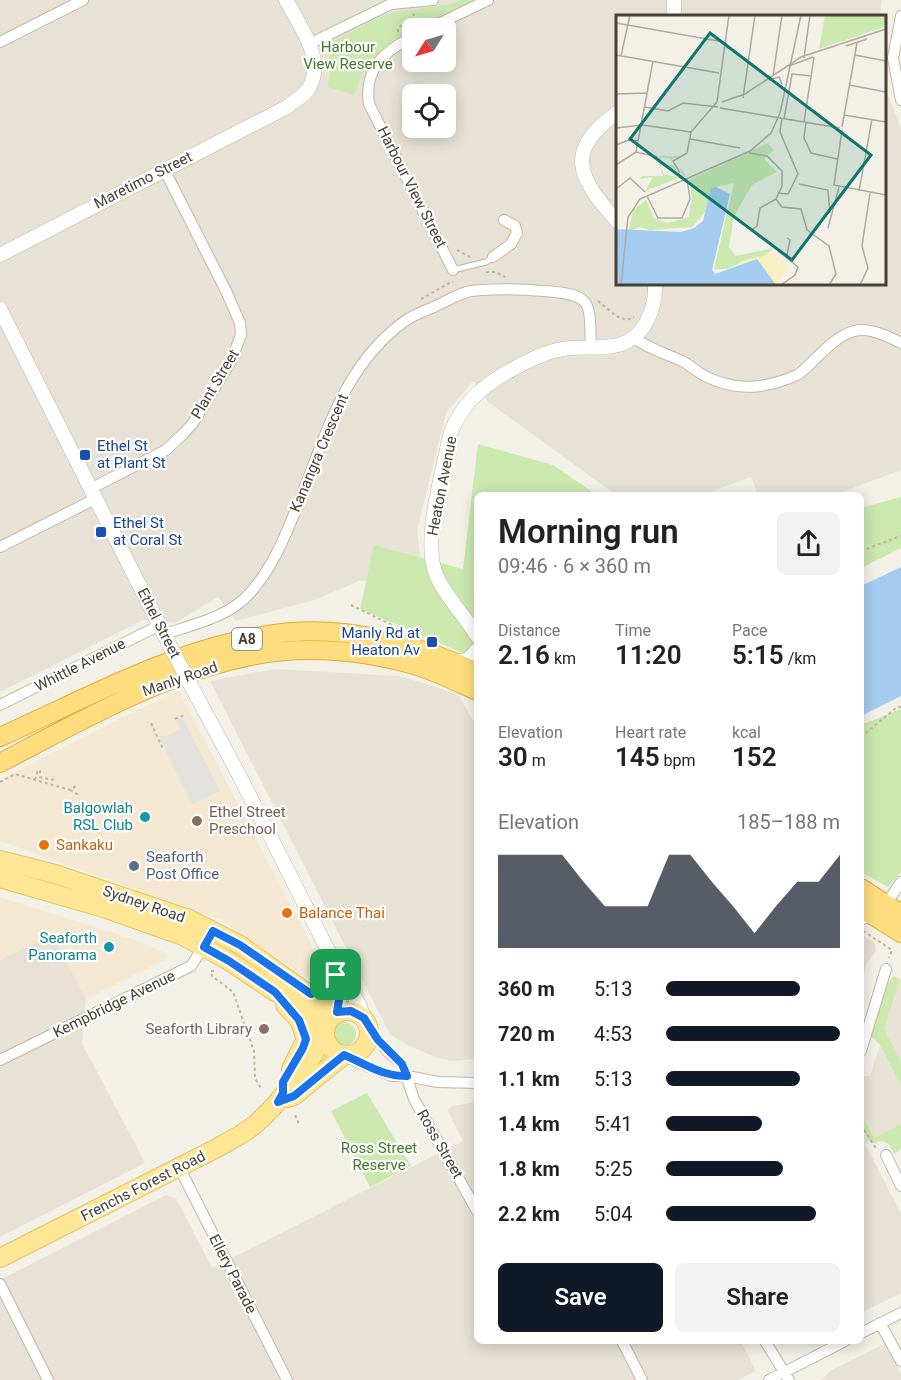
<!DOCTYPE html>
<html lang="en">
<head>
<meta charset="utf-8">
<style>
	body { margin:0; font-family:Roboto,sans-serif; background:#f2f2f2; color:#222; height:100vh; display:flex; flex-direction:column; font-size:22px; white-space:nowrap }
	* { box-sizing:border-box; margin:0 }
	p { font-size:20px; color:#767676 }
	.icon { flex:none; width:33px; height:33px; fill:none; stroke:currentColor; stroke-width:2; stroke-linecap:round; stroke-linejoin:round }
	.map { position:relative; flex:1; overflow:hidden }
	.side { position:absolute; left:474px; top:492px; width:390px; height:852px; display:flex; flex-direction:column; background:#fff; border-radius:9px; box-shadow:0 3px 15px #0003 }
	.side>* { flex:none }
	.needle { width:39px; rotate:233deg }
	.tools { position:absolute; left:402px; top:18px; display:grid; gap:12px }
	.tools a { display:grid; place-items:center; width:54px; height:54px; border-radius:9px; background:#fff; box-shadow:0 3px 15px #0003; font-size:30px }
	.pin { position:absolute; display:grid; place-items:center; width:51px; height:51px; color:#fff; margin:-26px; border-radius:12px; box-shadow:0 3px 9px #0006 }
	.round { display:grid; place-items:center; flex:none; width:63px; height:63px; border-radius:9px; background:#f2f2f2 }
	.head { display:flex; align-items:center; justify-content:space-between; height:102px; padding:0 24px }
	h1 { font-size:33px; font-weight:600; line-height:45px }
	.metrics { display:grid; grid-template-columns:repeat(3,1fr); gap:9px; height:102px; padding:6px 24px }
	.metrics div { display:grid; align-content:center }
	.metrics b { font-size:26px; font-weight:600 }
	.metrics small { font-size:16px; font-weight:400 }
	.metrics p { font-size:16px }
	.chart { height:168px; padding:12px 24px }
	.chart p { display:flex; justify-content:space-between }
	.chart svg { width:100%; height:108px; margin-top:6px; fill:#111827; opacity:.7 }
	.action { display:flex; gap:12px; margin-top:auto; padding:12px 24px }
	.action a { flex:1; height:69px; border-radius:9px; background:#111827; color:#fff; font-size:24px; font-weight:600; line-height:69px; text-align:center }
	.action a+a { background:#f2f2f2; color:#222 }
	ul { padding:0 24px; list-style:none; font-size:20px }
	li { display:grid; grid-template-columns:96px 72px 1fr; align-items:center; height:45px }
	li i { height:15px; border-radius:8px; background:#111827 }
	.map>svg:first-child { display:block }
	.residential { fill:#e7e2d5; fill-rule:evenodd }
	.commercial { fill:#f5e8d2 }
	.green { fill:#cbe8af }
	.parking { fill:#e4e2df }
	.water { fill:#a3ccf0 }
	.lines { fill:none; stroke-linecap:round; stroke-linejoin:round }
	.service-casing { stroke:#bfb8a9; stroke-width:7 }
	.minor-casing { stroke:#bfb8a9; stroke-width:12 }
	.tertiary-casing { stroke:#bfb8a9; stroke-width:15 }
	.primary-casing { stroke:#e4c564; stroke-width:20 }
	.trunk-casing { stroke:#deaa36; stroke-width:20 }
	.path { stroke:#c1b59a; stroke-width:2; stroke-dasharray:3 3; stroke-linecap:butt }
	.service { stroke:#fff; stroke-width:5 }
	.minor { stroke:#fff; stroke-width:10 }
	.tertiary { stroke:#fff; stroke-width:14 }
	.primary { stroke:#fee695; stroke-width:18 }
	.trunk { stroke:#fedd7e; stroke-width:18 }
	.tertiary-bridge-casing { stroke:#bfb8a9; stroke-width:15; stroke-linecap:butt }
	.tertiary-bridge { stroke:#fff; stroke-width:14 }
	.route-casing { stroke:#fff; stroke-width:12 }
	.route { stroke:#1a73e8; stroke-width:8 }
	.transit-dot { fill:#1a4fb4; stroke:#fff; stroke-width:2 }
	.culture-dot { fill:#0f9aa8; stroke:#fff; stroke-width:2 }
	.education-dot { fill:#8d6e63; stroke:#fff; stroke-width:2 }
	.food-dot { fill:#e8710a; stroke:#fff; stroke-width:2 }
	.service-dot { fill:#5c6f8a; stroke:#fff; stroke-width:2 }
	.labels { text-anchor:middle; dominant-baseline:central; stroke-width:4.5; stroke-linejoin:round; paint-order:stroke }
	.shield { fill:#fff; stroke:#7e7a72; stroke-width:1.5 }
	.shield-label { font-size:14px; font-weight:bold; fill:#464136 }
	.park-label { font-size:15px; fill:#427829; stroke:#fff }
	.street-label { font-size:15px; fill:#464136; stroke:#fff }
	.transit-label { font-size:15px; fill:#164399; stroke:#fff; text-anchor:start }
	.culture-label { font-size:15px; fill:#0d838f; stroke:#fff; text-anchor:end }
	.education-label { font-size:15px; fill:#785e54; stroke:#fff; text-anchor:start }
	.food-label { font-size:15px; fill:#c56008; stroke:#fff; text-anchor:start }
	.service-label { font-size:15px; fill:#4e5e75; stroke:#fff; text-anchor:start }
	.inset-road { fill:none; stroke:#aeaaa0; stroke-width:1.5 }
	.view { fill:#0f766e; fill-opacity:0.15; stroke:#0f766e; stroke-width:3 }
	.inset-edge { fill:none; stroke:#464136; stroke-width:3 }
</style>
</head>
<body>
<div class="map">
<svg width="901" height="1380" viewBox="0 0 901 1380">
	<rect width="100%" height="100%" fill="#f3f0e7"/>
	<path class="residential" d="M0,0H882L880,16H618V284H884L885,87L901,129V470L834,495H758L751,477L702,495H616L488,402L473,381L446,413L417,530L422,574L359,581L314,600L236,621L218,597L175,623L143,620L0,692ZM412,28H446V62H412ZM412,94H446V128H412Z
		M275,669L400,676L458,694L477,728V1059L451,1061L438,1058L407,1045L390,1034L210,681Z
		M52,934L86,999L82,1043L145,1163L0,1237V960Z
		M861,934L875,943L876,951L867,963L861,983Z
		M901,978V1061L884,1029Z
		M880,1045L901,1086V1124L874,1138L861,1113V1076H870Z
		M477,1102V1341H741L756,1371L738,1380H0V1280L166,1195L176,1198L212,1268L463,1141L448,1111L451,1106Z
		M861,1127L869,1141L865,1144L901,1213V1293L861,1313Z
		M886,1343L901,1374V1380H822L830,1371Z"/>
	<path class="commercial" d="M179,691L325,971L322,981H311L221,920L0,841V780L129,714Z
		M0,897L132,939L168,954L167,959L86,999L52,934L0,960Z"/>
	<path class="green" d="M460,0H475L420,28H412V32L366,64L354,95L328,87L331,65L324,46L382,16L397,12L452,4Z
		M478,444L553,465L597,495H477V659L360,609L374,545L463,569Z
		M901,497V548L861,568V508Z
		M901,709V872L888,887L861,872V725Z
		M894,976L900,980L884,1029L901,1061V1086L880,1045L870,1035L886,984Z
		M332 1034a12 12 0 1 1 24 0a12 12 0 1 1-24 0Z
		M367,1093L411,1166L370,1187L331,1111Z
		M861,1113L874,1138L901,1124V1149L894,1154L889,1144L883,1141L875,1143L869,1141L861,1127Z"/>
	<path class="parking" d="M182,717L220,791L192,804L159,737L164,735L165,737L180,729L176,720Z"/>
	<path class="water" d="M901,567V696L861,716V586Z"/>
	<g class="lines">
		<g class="service-casing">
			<path id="service" d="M453,270L486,262L493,257
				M861,922L872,919"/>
		</g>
		<g class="minor-casing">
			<path id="minor" d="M901,16L893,58L901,100
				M430,28L488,0
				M412,37C383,52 364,69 369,104L453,270
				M0,42L83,0
				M309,44L391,4L433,0
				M493,257L511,244L517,233L515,226L504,220
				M633,337C648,349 665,353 682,361C690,365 697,372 705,376C736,392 765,389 797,375C803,372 809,365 814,360C846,329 858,320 901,343
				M90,489L166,450L183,434L193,423L231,361L241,335L240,323L226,291L164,169
				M0,547L95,499
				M165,634C195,624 229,617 250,593C275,565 287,531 301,497C327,432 345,364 405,321C413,315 424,311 434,307C445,302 459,293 471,291C495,288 520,289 543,291C595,294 589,303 591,347
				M0,705L160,625
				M886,904L901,882
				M369,1028L388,1052L402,1064L414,1099L477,1211
				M861,1051L886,969
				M346,1055L359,1063L392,1076H407L438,1082L477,1083
				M0,1060L191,966L206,943
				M886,1155L901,1186
				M179,1167L287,1380
				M0,1284L48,1380
				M880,1323L901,1361
				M861,1333L901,1313
				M622,1341L642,1380
				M765,1341L789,1380
				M769,1380L845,1341"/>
		</g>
		<g class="tertiary-casing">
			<path id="tertiary" d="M674,16V0
				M618,112C562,152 579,179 618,222
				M0,255L287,107C294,101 305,96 309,88C326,59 299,25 286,0
				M0,309L170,646
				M477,636C465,616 447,598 437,577C421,543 443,472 450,435C463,398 491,380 524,363C536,357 549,351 563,349C579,346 597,349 613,346C643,342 656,310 655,284
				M455,662L468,660L477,650
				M190,684L238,773L337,968L359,1004L364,1018
				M336,973L340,994L337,1012
				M311,994L327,989L336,975"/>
		</g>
		<g class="primary-casing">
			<path id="primary" d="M0,860L55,874L189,919L240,945L335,1013
				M0,878L107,909L183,936L229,961L275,992C295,997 313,1017 324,1033
				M285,1005L299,1020L306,1039L291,1069
				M325 1033a22 22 0 1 1 44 0a22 22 0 1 1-44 0Z
				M288,1098L294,1096L344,1055
				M0,1258L217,1148C229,1141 242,1135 253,1126C279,1105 308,1065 325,1036"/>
		</g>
		<g class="trunk-casing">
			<path id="trunk" d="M0,737C94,695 186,642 291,632C354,627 421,646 477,672
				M0,763C80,721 162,674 251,656C303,645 363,650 414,665C435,671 457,682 477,691
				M861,888L901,914
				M861,908L901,933"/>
		</g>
		<path class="path" d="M398,32V28L414,16L413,12
			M457,250L470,257
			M486,272H496L505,277
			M421,299L453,281
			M598,301L616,316L627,320L634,317
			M861,551L901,536
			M351,605L394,626
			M175,719L184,715
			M151,723L163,749
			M861,737L897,707H901
			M35,780L38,770L40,771V777L52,780L55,777
			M0,782L15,774L70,790L77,785
			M70,790L79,795
			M863,931L892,950L889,958
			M214,971H211L212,976L233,992L254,1051L255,1078L262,1090
			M295,1115L299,1124
			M861,1125L877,1150"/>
		<use href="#service" class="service"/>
		<use href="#minor" class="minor"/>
		<use href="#tertiary" class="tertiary"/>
		<use href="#primary" class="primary"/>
		<use href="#trunk" class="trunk"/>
		<g class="tertiary-bridge-casing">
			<path id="tertiary-bridge" d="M170,646L190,684"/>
		</g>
		<use href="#tertiary-bridge" class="tertiary-bridge"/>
	</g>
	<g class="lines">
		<g class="route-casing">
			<path id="route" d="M213,931L240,945L311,994L327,989L336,975L340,994L337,1012L351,1011L364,1018L378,1040L402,1064L407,1076C381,1076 366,1064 344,1055L294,1096L278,1102L283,1093V1082L303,1048L306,1039L299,1020L275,992L229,961L204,947Z"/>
		</g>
		<use href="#route" class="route"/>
	</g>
	<g class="transit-dot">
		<rect x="79" y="449" width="12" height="12" rx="3"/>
		<rect x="95" y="526" width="12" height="12" rx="3"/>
		<rect x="426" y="636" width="12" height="12" rx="3"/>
	</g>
	<g class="culture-dot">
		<circle cx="145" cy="817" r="6"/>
		<circle cx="109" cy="947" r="6"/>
	</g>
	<g class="education-dot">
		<circle cx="197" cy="821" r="6"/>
		<circle cx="264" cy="1029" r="6"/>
	</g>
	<g class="food-dot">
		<circle cx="44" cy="845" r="6"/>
		<circle cx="287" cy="913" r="6"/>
	</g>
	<circle class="service-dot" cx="134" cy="866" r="6"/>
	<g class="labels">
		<rect class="shield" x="232" y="628" width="30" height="22" rx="4.5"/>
		<g class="shield-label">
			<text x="247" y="639">A8</text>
		</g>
		<g class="park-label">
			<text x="348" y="47">Harbour<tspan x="348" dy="17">View Reserve</tspan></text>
			<text x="379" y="1148">Ross Street<tspan x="379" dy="17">Reserve</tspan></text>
		</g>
		<g class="street-label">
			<text transform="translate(143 180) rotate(-27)">Maretimo Street</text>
			<text transform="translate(412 187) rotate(63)">Harbour View Street</text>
			<text transform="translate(215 384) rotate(-59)">Plant Street</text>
			<text transform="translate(319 453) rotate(-67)">Kanangra Crescent</text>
			<text transform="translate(442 486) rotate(-79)">Heaton Avenue</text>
			<text transform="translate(159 623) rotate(63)">Ethel Street</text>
			<text transform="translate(80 665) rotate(-27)">Whittle Avenue</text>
			<text transform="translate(180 679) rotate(-19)">Manly Road</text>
			<text transform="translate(144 904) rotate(19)">Sydney Road</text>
			<text transform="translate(114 1004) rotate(-26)">Kempbridge Avenue</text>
			<text transform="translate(440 1144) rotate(60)">Ross Street</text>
			<text transform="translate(143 1186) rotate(-27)">Frenchs Forest Road</text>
			<text transform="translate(233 1274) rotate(63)">Ellery Parade</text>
		</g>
		<g class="transit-label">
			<text x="97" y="446">Ethel St<tspan x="97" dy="17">at Plant St</tspan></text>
			<text x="113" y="523">Ethel St<tspan x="113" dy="17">at Coral St</tspan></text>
			<text x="420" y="633" text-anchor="end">Manly Rd at<tspan x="420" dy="17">Heaton Av</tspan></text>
		</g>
		<g class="culture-label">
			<text x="133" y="808">Balgowlah<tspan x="133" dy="17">RSL Club</tspan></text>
			<text x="97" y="938">Seaforth<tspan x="97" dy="17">Panorama</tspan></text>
		</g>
		<g class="education-label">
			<text x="209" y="812">Ethel Street<tspan x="209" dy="17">Preschool</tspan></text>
			<text x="252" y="1029" text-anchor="end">Seaforth Library</text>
		</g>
		<g class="food-label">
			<text x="56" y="845">Sankaku</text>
			<text x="299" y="913">Balance Thai</text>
		</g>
		<g class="service-label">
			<text x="146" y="857">Seaforth<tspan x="146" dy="17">Post Office</tspan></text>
		</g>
	</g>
	<g transform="translate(616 15)">
		<rect width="270" height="270" fill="#f3f0e7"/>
		<path d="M209,0H270V7L268,12L203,34ZM152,128L158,135L148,144L161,157L136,170L118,201L113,232L119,241L158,233L146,243L131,244L112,254H98L118,168L95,173L89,197L76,212L34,215L24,212L13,216L17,195L30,185L38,203L51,208L73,202L76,181L73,165ZM45,141H65L56,144V150L55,144L45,142L44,149L57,150L62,158L57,153L44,151L48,159L62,162L66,159L64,153L70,160L29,176L37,162L23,164L26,161H47L41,144Z" fill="#cbe8af"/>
		<path d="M158,238L173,251L162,270H146L123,247Z" fill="#f8f0c2"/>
		<path d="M100,172L114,179L96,255L99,259L141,244L160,270H1L0,214L65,217L78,213L87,206L95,173Z" fill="#a3ccf0"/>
		<path class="inset-road" d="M0,8L108,27M230,31L251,24M0,40L103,58M239,40L270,46M5,41L14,0M188,43L194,0M173,51L197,42M157,61L166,0M153,65L163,62L166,69M233,70L270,77M0,79L31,78M127,83L139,0M101,87L113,0M106,87L129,79L185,42L270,14M29,92L52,96L67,88L102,92M104,93L224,113M228,100L270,107M168,104L176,59L196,61M188,107L198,42M190,107L188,123L195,138L221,144M226,112L241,28M0,113L26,110L75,117M226,115L218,170L270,180M74,124L124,133M0,130L13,125L23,126M20,137L37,46M133,138L151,141L166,156V171L160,184M0,150L20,137L42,142M64,158L57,146L71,138L75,117L101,87M183,169L212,175L214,198M0,174L14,163L29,177M243,176L256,104M162,178L172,179L182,159L164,117L166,103M31,181L42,203H66L74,184L71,164M160,184L166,192L185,194L191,215L213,231L220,259L213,270M212,213L223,172M134,216L141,211L144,193L160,184M171,223L174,225L171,240M162,236L182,252L179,260L165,270M5,270L12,202L24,184L134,136L155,118L164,98L185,0M244,270L252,253L246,231L254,178"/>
		<path class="view" d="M94,18L255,140L176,245L14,124Z"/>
		<rect width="270" height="270" class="inset-edge"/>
	</g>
</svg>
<div class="tools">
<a><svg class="needle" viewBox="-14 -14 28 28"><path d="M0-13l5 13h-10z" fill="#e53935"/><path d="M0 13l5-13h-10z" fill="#767676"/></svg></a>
<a><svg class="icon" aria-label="locate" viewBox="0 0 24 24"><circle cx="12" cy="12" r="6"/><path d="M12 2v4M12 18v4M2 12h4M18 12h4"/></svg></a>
</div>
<div class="pin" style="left:336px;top:975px;background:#1e9e55"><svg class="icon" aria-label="arrive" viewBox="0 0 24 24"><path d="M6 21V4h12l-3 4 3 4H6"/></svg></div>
<section class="side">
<div class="head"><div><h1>Morning run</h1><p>09:46 · 6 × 360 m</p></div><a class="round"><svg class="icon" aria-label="share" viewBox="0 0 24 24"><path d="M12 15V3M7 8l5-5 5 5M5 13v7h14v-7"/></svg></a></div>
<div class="metrics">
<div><p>Distance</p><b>2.16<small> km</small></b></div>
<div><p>Time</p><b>11:20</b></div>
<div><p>Pace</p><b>5:15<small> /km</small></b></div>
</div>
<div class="metrics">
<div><p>Elevation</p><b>30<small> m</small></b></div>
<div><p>Heart rate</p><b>145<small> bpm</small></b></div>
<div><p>kcal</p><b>152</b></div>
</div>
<div class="chart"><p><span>Elevation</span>185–188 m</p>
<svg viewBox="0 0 160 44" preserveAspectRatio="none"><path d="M0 44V6L10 6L20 6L30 6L40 17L50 27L60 27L70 27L80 6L90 6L100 17L110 27L120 38L130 27L140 17L150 17L160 6V44z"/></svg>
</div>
<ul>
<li><b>360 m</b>5:13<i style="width:77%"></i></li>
<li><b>720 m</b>4:53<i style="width:100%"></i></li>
<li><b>1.1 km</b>5:13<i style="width:77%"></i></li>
<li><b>1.4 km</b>5:41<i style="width:55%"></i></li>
<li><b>1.8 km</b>5:25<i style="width:67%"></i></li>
<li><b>2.2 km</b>5:04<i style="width:86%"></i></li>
</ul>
<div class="action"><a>Save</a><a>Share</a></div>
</section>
</div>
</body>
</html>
